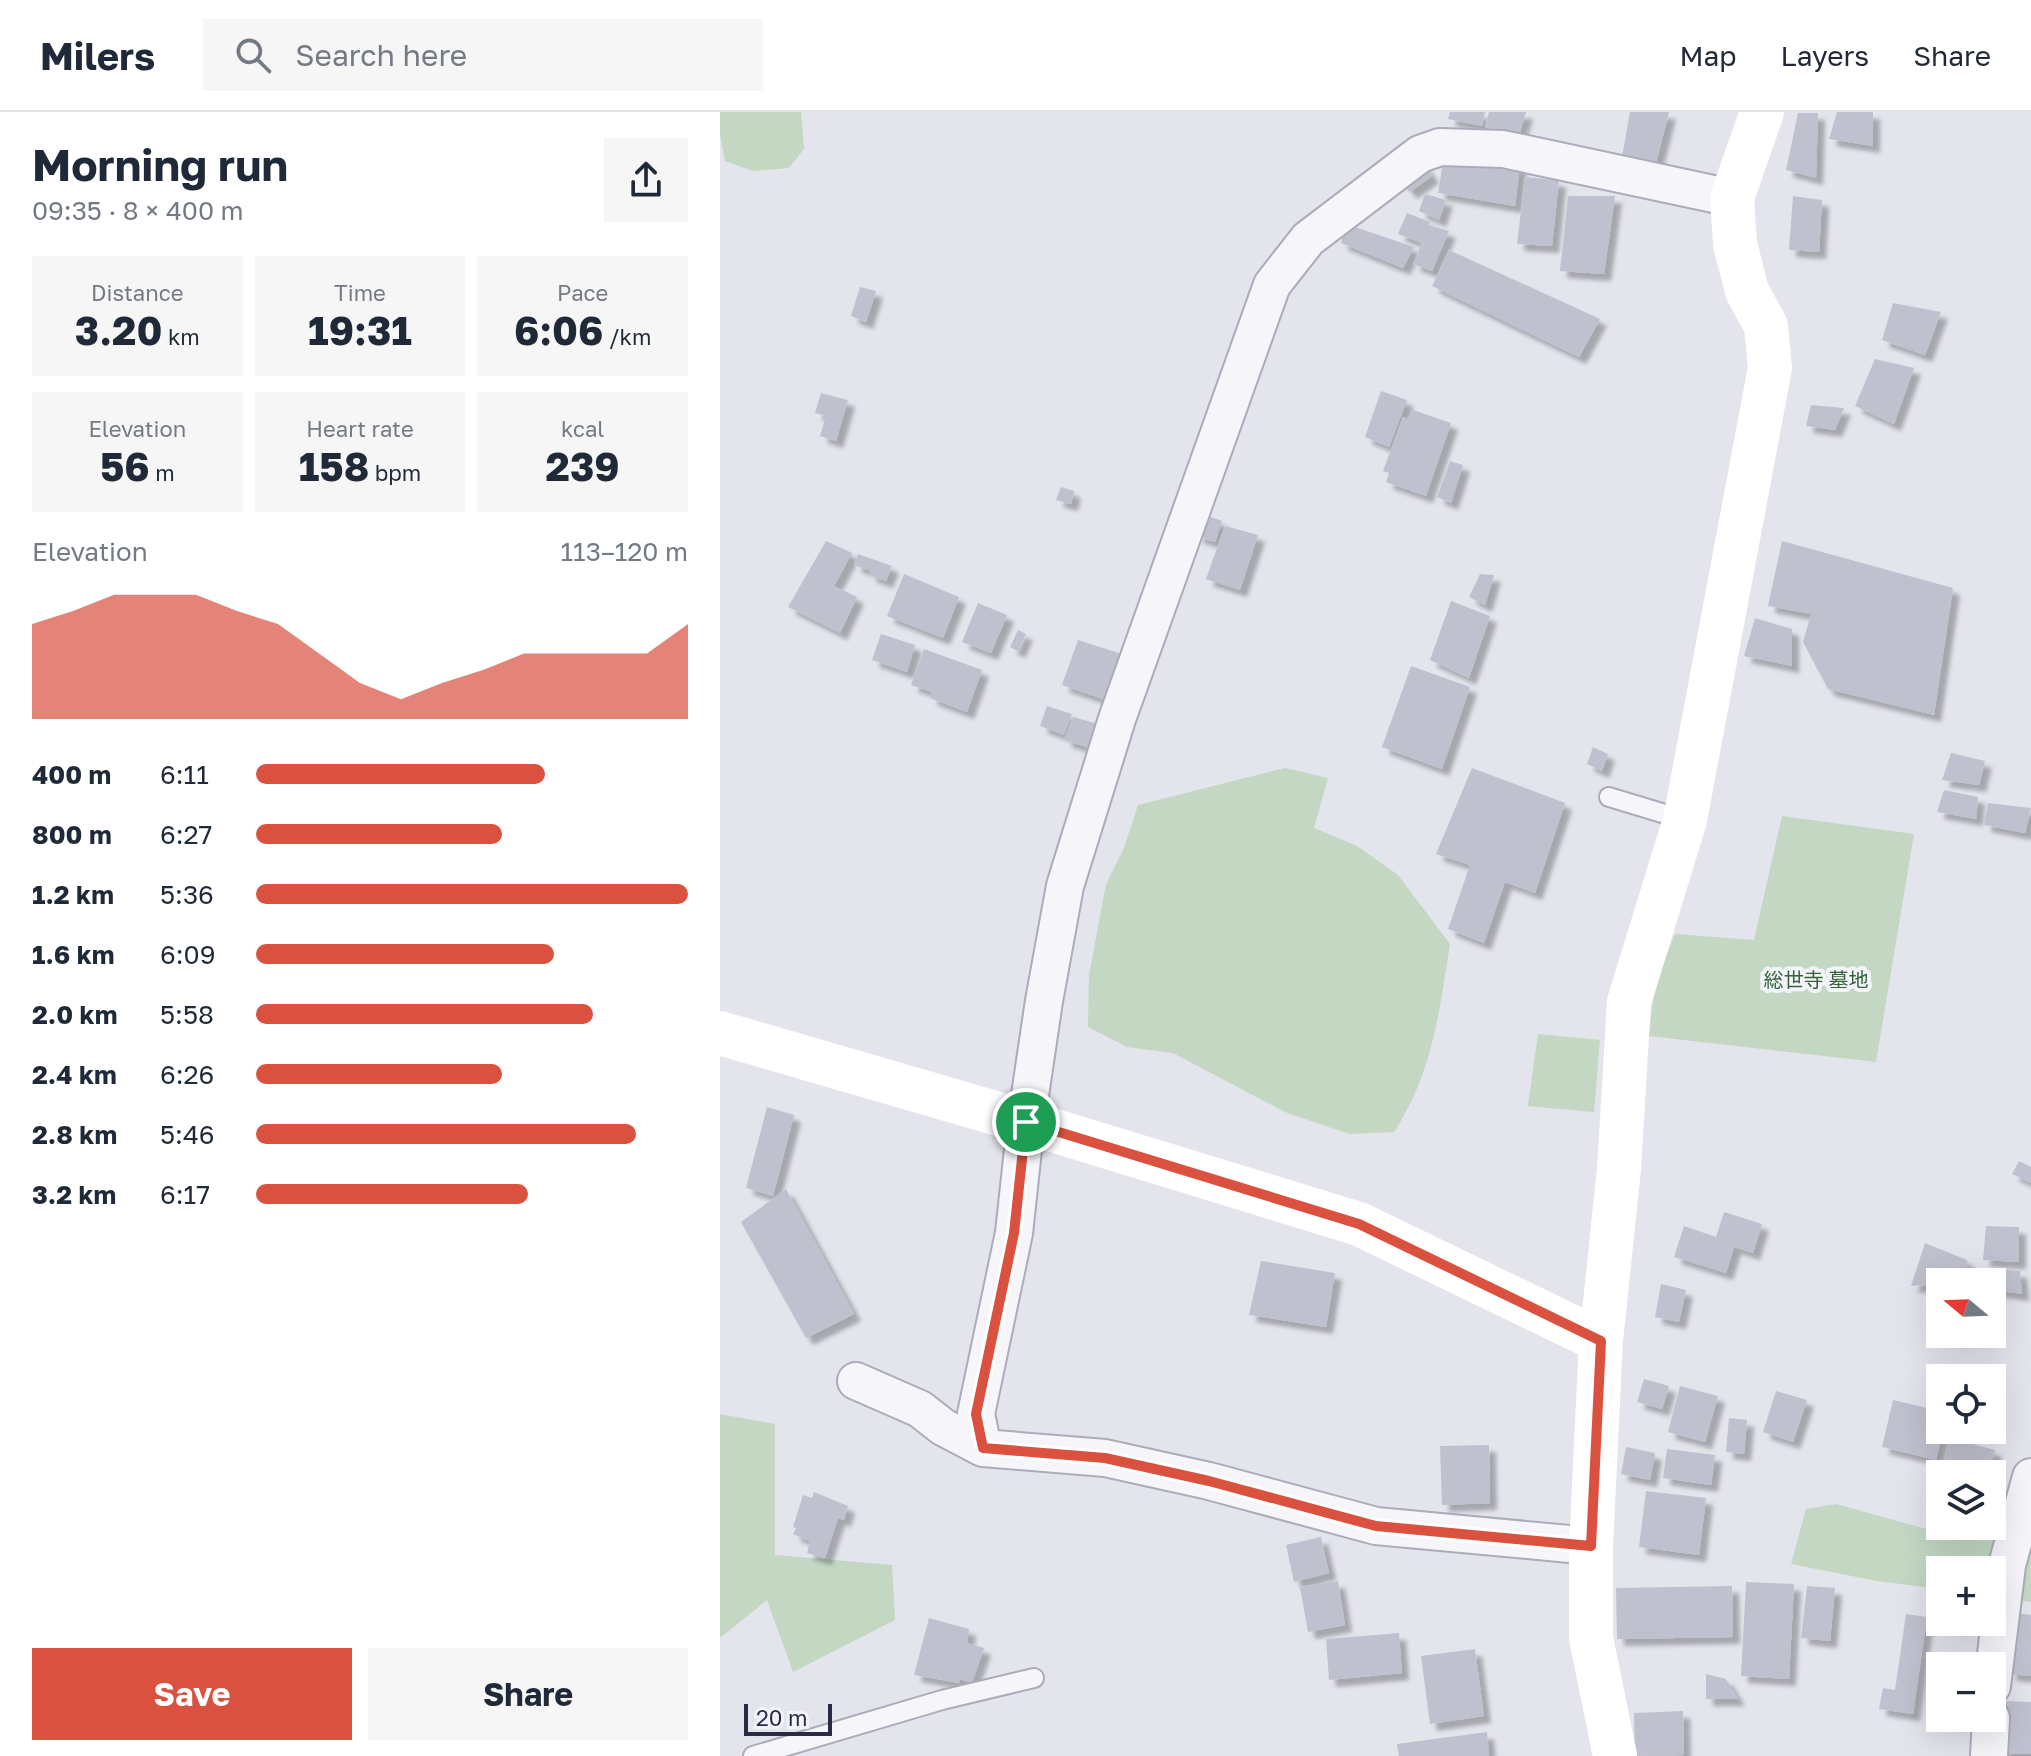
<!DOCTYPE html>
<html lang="en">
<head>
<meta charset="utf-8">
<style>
	body { margin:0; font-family:"Golos Text","Noto Sans JP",sans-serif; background:#f6f6f7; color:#1f2937; height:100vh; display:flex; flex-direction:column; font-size:30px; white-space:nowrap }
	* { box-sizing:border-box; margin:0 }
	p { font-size:26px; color:#747a83 }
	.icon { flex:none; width:44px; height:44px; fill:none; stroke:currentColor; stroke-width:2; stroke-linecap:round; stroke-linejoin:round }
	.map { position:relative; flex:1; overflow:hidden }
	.sheet { display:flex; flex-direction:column; background:#fff; width:720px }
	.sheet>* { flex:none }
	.needle { width:52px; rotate:289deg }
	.buttons { position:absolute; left:1206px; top:1156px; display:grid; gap:16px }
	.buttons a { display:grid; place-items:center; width:80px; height:80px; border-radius:0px; background:#fff; box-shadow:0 8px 32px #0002; font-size:40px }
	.scale { position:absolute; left:24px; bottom:20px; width:88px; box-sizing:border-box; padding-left:8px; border:4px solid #292b46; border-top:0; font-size:22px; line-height:28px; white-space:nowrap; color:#292b46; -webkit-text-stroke:6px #f3f4f9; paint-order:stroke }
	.pin { position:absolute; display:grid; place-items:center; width:68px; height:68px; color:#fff; margin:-34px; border:4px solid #fff; border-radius:50%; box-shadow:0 2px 8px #0007 }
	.round { display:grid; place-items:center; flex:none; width:84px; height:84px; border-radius:0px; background:#f6f6f7 }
	.overview { display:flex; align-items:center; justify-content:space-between; height:136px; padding:0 32px }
	h1 { font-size:44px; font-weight:700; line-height:60px }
	.figures { display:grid; grid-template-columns:repeat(3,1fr); gap:12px; height:136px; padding:8px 32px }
	.figures div { display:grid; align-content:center; border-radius:0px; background:#f6f6f7; text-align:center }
	.figures b { font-size:40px; font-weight:700 }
	.figures small { font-size:22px; font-weight:400 }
	.figures p { font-size:22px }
	.chart { height:224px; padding:16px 32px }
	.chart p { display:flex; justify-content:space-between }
	.chart svg { width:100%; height:144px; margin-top:8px; fill:#da513f; opacity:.7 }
	.action { display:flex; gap:16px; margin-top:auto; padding:16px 32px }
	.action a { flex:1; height:92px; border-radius:0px; background:#da513f; color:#fff; font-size:32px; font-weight:700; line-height:92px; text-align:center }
	.action a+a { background:#f6f6f7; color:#1f2937 }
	ul { padding:0 32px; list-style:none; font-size:26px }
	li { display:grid; grid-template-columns:128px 96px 1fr; align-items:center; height:60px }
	li i { height:20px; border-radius:10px; background:#da513f }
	header { display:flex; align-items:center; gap:48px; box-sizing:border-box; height:112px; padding:0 40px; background:#fff; border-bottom:2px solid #e0e1e3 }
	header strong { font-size:38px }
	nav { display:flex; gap:44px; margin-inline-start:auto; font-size:28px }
	.search { width:560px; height:72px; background:#f6f6f7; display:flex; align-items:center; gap:20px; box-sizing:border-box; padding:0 28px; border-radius:0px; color:#747a83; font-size:30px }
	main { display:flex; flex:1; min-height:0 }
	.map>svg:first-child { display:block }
	.green { fill:#c3d7c3 }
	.building { fill:#bfc1cf; filter:url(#shadow) }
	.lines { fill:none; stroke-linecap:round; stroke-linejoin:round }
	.lane-casing { stroke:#abacba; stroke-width:22 }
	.street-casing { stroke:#abacba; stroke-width:40 }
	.lane { stroke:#f6f6fa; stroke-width:18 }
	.street { stroke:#f6f6fa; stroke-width:36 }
	.secondary { stroke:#fff; stroke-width:44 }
	.route-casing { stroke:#fff; stroke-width:16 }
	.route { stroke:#da513f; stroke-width:10 }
	.labels { text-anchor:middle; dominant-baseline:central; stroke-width:8; stroke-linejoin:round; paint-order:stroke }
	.park-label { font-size:20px; fill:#356339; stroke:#f3f4f9 }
</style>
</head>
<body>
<header>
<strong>Milers</strong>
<div class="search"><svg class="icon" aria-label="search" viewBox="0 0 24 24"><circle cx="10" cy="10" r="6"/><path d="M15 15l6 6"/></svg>Search here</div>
<nav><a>Map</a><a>Layers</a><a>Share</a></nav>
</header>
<main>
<section class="sheet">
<div class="overview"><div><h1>Morning run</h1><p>09:35 · 8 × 400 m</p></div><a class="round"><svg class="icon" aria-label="share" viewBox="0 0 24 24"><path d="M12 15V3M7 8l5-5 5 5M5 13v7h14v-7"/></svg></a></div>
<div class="figures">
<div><p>Distance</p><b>3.20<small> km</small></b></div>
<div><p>Time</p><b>19:31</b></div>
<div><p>Pace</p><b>6:06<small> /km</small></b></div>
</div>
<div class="figures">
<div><p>Elevation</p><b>56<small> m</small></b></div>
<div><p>Heart rate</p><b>158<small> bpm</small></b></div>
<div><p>kcal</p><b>239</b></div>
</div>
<div class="chart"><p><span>Elevation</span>113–120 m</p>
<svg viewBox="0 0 160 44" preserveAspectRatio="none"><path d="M0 44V15L10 11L20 6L30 6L40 6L50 11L60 15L70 24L80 33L90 38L100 33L110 29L120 24L130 24L140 24L150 24L160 15V44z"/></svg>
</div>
<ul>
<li><b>400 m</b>6:11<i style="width:67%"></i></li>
<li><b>800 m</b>6:27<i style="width:57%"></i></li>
<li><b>1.2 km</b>5:36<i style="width:100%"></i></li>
<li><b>1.6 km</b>6:09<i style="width:69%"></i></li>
<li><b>2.0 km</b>5:58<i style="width:78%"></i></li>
<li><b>2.4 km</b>6:26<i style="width:57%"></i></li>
<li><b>2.8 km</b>5:46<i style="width:88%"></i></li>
<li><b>3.2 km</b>6:17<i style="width:63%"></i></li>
</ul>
<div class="action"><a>Save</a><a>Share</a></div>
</section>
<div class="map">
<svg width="1311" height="1644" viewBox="0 0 1311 1644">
	<defs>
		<filter id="shadow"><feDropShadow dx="7" dy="7" stdDeviation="2" flood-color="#0004"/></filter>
	</defs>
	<rect width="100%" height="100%" fill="#e3e4ec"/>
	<path class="green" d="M0,0H81L84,37L69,56L33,59L5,49L0,23Z
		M565,656L608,666L594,716L637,734L678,763L730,832C719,900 713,960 674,1020L629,1022L565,1000L453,941L407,935L368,915L369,863L386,772L404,736L418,693Z
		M1062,704L1194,722L1156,950L929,924L935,872L955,822L1034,828Z
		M818,922L880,928L874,1000L808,994Z
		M0,1302L55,1312V1443L172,1453L175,1508L73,1560L47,1488L0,1526Z
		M1116,1392L1232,1424H1311V1490L1272,1485V1458H1220V1477L1157,1469L1071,1452L1086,1397Z"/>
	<path class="building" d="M730,0H765L762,14L728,7Z
		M769,0H806L799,23L765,15Z
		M910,0H949L936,51L902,45Z
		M1117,0H1153V34L1109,27Z
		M1078,1H1098L1096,66L1066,58Z
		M724,44L800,53L795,94L718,81Z
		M701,49L712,64L690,80L680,67Z
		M805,65L839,68L832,134L797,132Z
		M705,82L726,88L719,108L699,99Z
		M848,84H895L884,162L840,159Z
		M1073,84L1102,88L1099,140L1069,138Z
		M687,101L710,110L708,113L729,119L712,159L693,152L702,131L678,122Z
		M626,112L694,135L683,156L621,131Z
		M729,138L880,207L859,245L712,174Z
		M140,175L156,179L146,210L131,204Z
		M1173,191L1221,200L1205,243L1162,228Z
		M1155,247L1194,256L1174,312L1135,294Z
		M661,279L687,288L669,335L645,325Z
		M101,281L128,288L116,329L100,324L106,304L95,301Z
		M1091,293L1124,296L1115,318L1086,314Z
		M693,298L731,311L706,384L666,370L669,361L663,359L683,305L689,308Z
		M730,349L743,353L731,391L717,385Z
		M341,375L354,379L351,392L336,388Z
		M483,402L502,409L495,430L476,424Z
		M505,414L538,423L520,478L486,467Z
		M106,429L132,441L114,474L137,485L120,521L68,495Z
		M1062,429L1233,476L1214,603L1108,577L1083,530L1091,502L1048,494Z
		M138,442L172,454L166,469L149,463L151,459L134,453Z
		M184,462L239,485L223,526L167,504Z
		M760,462L774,463L765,493L749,485Z
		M731,489L770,504L749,566L710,548Z
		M258,491L287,503L271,541L242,530Z
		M1035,506L1072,517V554L1024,544Z
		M298,518L306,522L298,539L290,535Z
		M161,522L195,533L187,560L152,548Z
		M358,528L405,543L401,556L395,554L389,570L396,572L391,585L385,582L383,587L342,573Z
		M204,537L262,558L247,600L210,586L212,580L191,573Z
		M691,554L750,575L722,657L662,635Z
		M327,594L352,602L344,623L320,614Z
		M353,605L382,613L373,637L344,628Z
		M873,635L888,642L882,659L867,652Z
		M1231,641L1265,649L1259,673L1222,668Z
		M752,656L845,691L815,781L785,770L764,831L728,817L750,753L716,742Z
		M1224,678L1258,685L1256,707L1217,700Z
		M1268,691L1311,696L1305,721L1264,713Z
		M47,995L74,1003L53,1084L26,1076Z
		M1299,1049L1311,1055V1071L1292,1062Z
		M66,1077L134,1202L86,1226L21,1110Z
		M1004,1100L1042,1112L1033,1141L1014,1135L1006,1161L954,1145L964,1114L996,1125Z
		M1266,1114L1299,1115V1150L1263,1148Z
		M1205,1131L1247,1148L1245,1170L1191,1174Z
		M541,1149L615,1161L606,1215L529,1203Z
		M1269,1156L1300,1159L1302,1182L1272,1178V1170H1264Z
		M941,1172L966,1178L959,1210L935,1205Z
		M924,1267L949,1274L942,1297L917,1290Z
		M960,1274L998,1284L985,1330L948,1320Z
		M1056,1279L1087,1288L1073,1330L1043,1320Z
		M1173,1288L1220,1299V1318H1223L1216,1348L1162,1335Z
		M1009,1306L1027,1308L1024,1342L1006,1340Z
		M1230,1326L1275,1338L1269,1362H1220Z
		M769,1333L770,1391L722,1393L720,1334Z
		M906,1335L935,1341L930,1368L901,1362Z
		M947,1337L995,1343L991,1373L943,1366Z
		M926,1379L986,1386L979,1443L919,1435Z
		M94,1380L128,1394L124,1408L118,1406L105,1446L87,1441L90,1429L73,1422L76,1416L73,1415L83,1383L92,1386Z
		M601,1425L609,1461L574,1470L566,1433Z
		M618,1469L625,1513L588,1520L580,1475Z
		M1026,1470L1074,1472L1069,1567L1021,1564Z
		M1012,1474L1013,1525L897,1527L896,1476Z
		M1087,1474L1115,1476L1110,1529L1081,1526Z
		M1296,1501L1311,1503V1564L1289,1562Z
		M1186,1502L1207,1505L1193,1602L1159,1597L1163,1576L1175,1578Z
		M209,1506L249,1517L247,1531L264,1536L252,1571L240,1567L239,1571L194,1563Z
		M679,1521L682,1561L609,1568L606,1527Z
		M755,1537L764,1604L710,1612L701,1544Z
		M986,1562L1006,1567L1018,1587H986Z
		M1283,1589L1311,1590V1642L1281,1641Z
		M963,1599L964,1643L915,1644L914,1601Z
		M767,1620L769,1644H679L677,1632Z"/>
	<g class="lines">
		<g class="lane-casing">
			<path id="lane" d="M889,685L965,708
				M33,1644L222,1588L314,1566"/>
		</g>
		<g class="street-casing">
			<path id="street" d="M136,1269L200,1297L223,1315L263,1336L385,1346L489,1369L656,1414L871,1434
				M263,1336L256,1302L294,1121L306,1010L324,889L345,774L397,607L552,173L588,127L700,42L720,35L783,37L1012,86
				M1272,1574L1287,1453L1311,1365
				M1269,1644L1271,1606"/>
		</g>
		<use href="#lane" class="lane"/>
		<use href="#street" class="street"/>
		<path class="secondary" d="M0,921L306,1010L639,1112L881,1229
			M895,1644L871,1526V1434L881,1229L899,1057L909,890L965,708L1050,256L1046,214L1027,179L1015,132L1012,86L1042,0"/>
	</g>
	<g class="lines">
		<g class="route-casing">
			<path id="route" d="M306,1010L639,1112L881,1229L871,1434L656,1414L489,1369L385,1346L263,1336L256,1302L294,1121Z"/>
		</g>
		<use href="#route" class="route"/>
	</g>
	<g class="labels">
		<g class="park-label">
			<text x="1096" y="867">総世寺 墓地</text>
		</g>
	</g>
</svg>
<div class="buttons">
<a><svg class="needle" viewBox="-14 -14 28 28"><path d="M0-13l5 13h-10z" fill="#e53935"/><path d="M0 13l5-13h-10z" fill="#747a83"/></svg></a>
<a><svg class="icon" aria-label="locate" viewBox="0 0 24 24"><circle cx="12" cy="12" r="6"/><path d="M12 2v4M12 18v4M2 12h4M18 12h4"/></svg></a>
<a><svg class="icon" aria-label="layers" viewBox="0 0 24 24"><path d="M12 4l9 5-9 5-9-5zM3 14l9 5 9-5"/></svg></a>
<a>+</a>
<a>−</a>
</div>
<div class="scale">20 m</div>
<div class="pin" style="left:306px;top:1010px;background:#1e9e55"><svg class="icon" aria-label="arrive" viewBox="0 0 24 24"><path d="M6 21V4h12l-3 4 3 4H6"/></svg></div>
</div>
</main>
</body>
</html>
